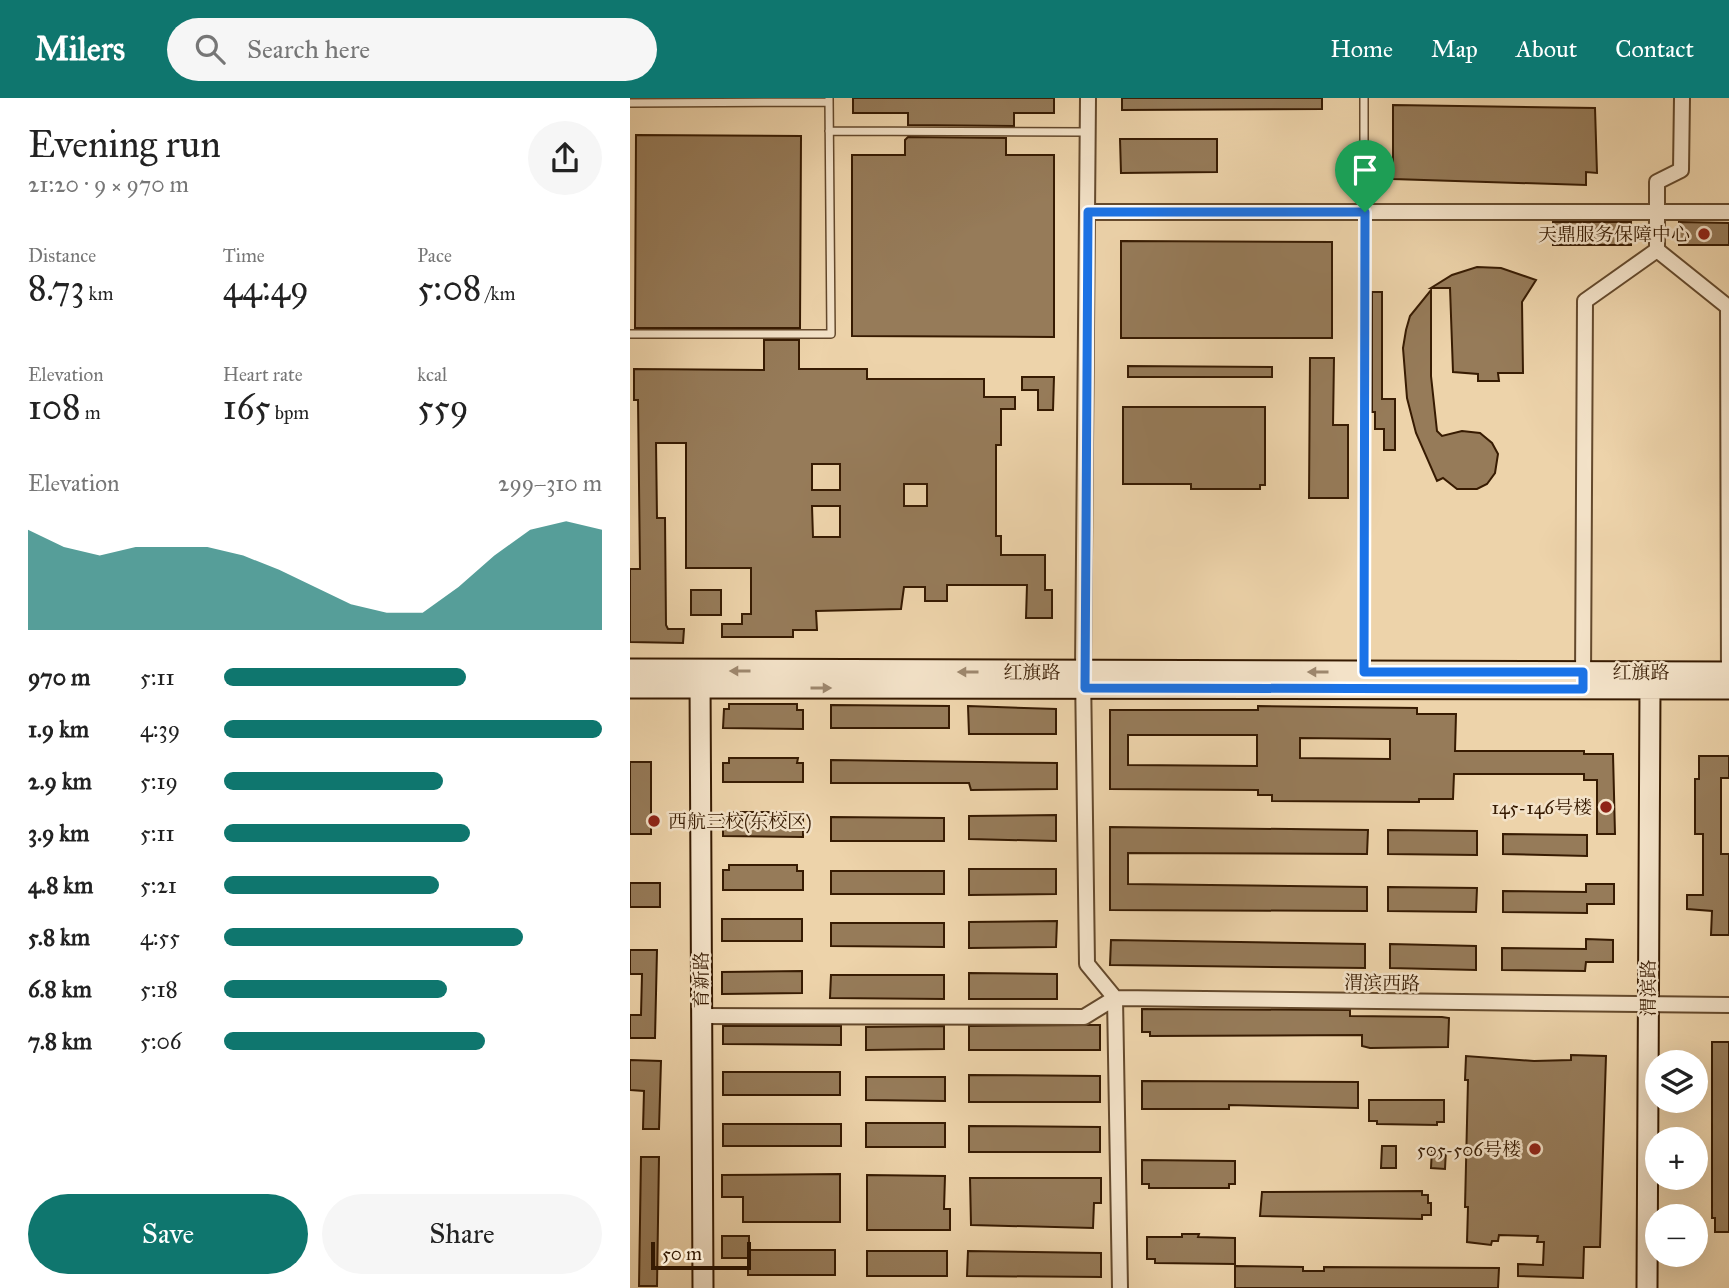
<!DOCTYPE html>
<html lang="en">
<head>
<meta charset="utf-8">
<style>
	body { margin:0; font-family:"IM FELL Great Primer","Noto Serif SC",serif; background:#f6f6f6; color:#222; height:100vh; display:flex; flex-direction:column; font-size:26px; white-space:nowrap }
	* { box-sizing:border-box; margin:0 }
	p { font-size:23px; color:#767676 }
	.icon { flex:none; width:38px; height:38px; fill:none; stroke:currentColor; stroke-width:2; stroke-linecap:round; stroke-linejoin:round }
	.map { position:relative; flex:1; overflow:hidden }
	.panel { display:flex; flex-direction:column; background:#fff; width:630px }
	.panel>* { flex:none }
	.controls { position:absolute; left:1015px; top:952px; display:grid; gap:14px }
	.controls a { display:grid; place-items:center; width:63px; height:63px; border-radius:50%; background:#fff; box-shadow:0 7px 28px #0002; font-size:35px }
	.scale { position:absolute; left:21px; bottom:18px; width:100px; box-sizing:border-box; padding-left:7px; border:4px solid #371b02; border-top:0; font-size:19px; line-height:24px; white-space:nowrap; color:#371b02; -webkit-text-stroke:5px #f3e2c8; paint-order:stroke }
	.pin { position:absolute; display:grid; place-items:center; width:60px; height:60px; color:#fff; margin:-72px -30px; border-radius:50% 50% 50% 0; rotate:-45deg; box-shadow:0 0 7px #0007 }
	.pin .icon { rotate:45deg }
	.round { display:grid; place-items:center; flex:none; width:74px; height:74px; border-radius:37px; background:#f6f6f6 }
	.summary { display:flex; align-items:center; justify-content:space-between; height:119px; padding:0 28px }
	h1 { font-size:38px; font-weight:600; line-height:52px }
	.metrics { display:grid; grid-template-columns:repeat(3,1fr); gap:10px; height:119px; padding:7px 28px }
	.metrics div { display:grid; align-content:center }
	.metrics b { font-size:35px; font-weight:600 }
	.metrics small { font-size:19px; font-weight:400 }
	.metrics p { font-size:19px }
	.chart { height:196px; padding:14px 28px }
	.chart p { display:flex; justify-content:space-between }
	.chart svg { width:100%; height:126px; margin-top:7px; fill:#0f766e; opacity:.7 }
	.button { display:flex; gap:14px; margin-top:auto; padding:14px 28px }
	.button a { flex:1; height:80px; border-radius:42px; background:#0f766e; color:#fff; font-size:28px; font-weight:600; line-height:80px; text-align:center }
	.button a+a { background:#f6f6f6; color:#222 }
	ul { padding:0 28px; list-style:none; font-size:23px }
	li { display:grid; grid-template-columns:112px 84px 1fr; align-items:center; height:52px }
	li i { height:18px; border-radius:9px; background:#0f766e }
	header { display:flex; align-items:center; gap:42px; box-sizing:border-box; height:98px; padding:0 35px; background:#0f766e; color:#fff }
	header strong { font-size:33px }
	nav { display:flex; gap:38px; margin-inline-start:auto; font-size:24px }
	.search { width:490px; height:63px; background:#f6f6f6; display:flex; align-items:center; gap:18px; box-sizing:border-box; padding:0 24px; border-radius:38px; color:#767676; font-size:26px }
	main { display:flex; flex:1; min-height:0 }
	.map>svg:first-child { display:block }
	.building { fill:#967b59; stroke:#371b02; stroke-width:2; fill-rule:evenodd }
	.lines { fill:none; stroke-linecap:round; stroke-linejoin:round }
	.lane-casing { stroke:#64492c; stroke-width:10 }
	.street-casing { stroke:#64492c; stroke-width:18 }
	.secondary-casing { stroke:#371b02; stroke-width:23 }
	.lane { stroke:#f3e2c8; stroke-width:7 }
	.street { stroke:#f3e2c8; stroke-width:14 }
	.secondary { stroke:#f3e2c8; stroke-width:19 }
	.oneway { fill:#9e886f }
	.route-casing { stroke:#fff; stroke-width:14 }
	.route { stroke:#1a73e8; stroke-width:9 }
	.poi-dot { fill:#8f2418; stroke:#f3e2c8; stroke-width:2.5 }
	.labels { text-anchor:middle; dominant-baseline:central; stroke-width:5; stroke-linejoin:round; paint-order:stroke }
	.poi-label { font-size:19px; fill:#371b02; stroke:#f3e2c8; text-anchor:end }
	.street-label { font-size:19px; fill:#371b02; stroke:#f3e2c8 }
</style>
</head>
<body>
<header>
<strong>Milers</strong>
<div class="search"><svg class="icon" aria-label="search" viewBox="0 0 24 24"><circle cx="10" cy="10" r="6"/><path d="M15 15l6 6"/></svg>Search here</div>
<nav><a>Home</a><a>Map</a><a>About</a><a>Contact</a></nav>
</header>
<main>
<section class="panel">
<div class="summary"><div><h1>Evening run</h1><p>21:20 · 9 × 970 m</p></div><a class="round"><svg class="icon" aria-label="share" viewBox="0 0 24 24"><path d="M12 15V3M7 8l5-5 5 5M5 13v7h14v-7"/></svg></a></div>
<div class="metrics">
<div><p>Distance</p><b>8.73<small> km</small></b></div>
<div><p>Time</p><b>44:49</b></div>
<div><p>Pace</p><b>5:08<small> /km</small></b></div>
</div>
<div class="metrics">
<div><p>Elevation</p><b>108<small> m</small></b></div>
<div><p>Heart rate</p><b>165<small> bpm</small></b></div>
<div><p>kcal</p><b>559</b></div>
</div>
<div class="chart"><p><span>Elevation</span>299–310 m</p>
<svg viewBox="0 0 160 44" preserveAspectRatio="none"><path d="M0 44V9L10 15L20 18L30 15L40 15L50 15L60 18L70 23L80 29L90 35L100 38L110 38L120 29L130 18L140 9L150 6L160 9V44z"/></svg>
</div>
<ul>
<li><b>970 m</b>5:11<i style="width:64%"></i></li>
<li><b>1.9 km</b>4:39<i style="width:100%"></i></li>
<li><b>2.9 km</b>5:19<i style="width:58%"></i></li>
<li><b>3.9 km</b>5:11<i style="width:65%"></i></li>
<li><b>4.8 km</b>5:21<i style="width:57%"></i></li>
<li><b>5.8 km</b>4:55<i style="width:79%"></i></li>
<li><b>6.8 km</b>5:18<i style="width:59%"></i></li>
<li><b>7.8 km</b>5:06<i style="width:69%"></i></li>
</ul>
<div class="button"><a>Save</a><a>Share</a></div>
</section>
<div class="map">
<svg width="1099" height="1190" viewBox="0 0 1099 1190">
	<rect width="100%" height="100%" fill="#edd3aa"/>
	<filter id="stains"><feTurbulence type="fractalNoise" baseFrequency=".00286" numOctaves="4"/><feColorMatrix values="0 0 0 0 .2 0 0 0 0 .09 0 0 0 0 .02 0 0 0 .5 -.17"/></filter>
	<radialGradient id="worn" r=".72"><stop offset=".6" stop-color="#630" stop-opacity="0"/><stop offset="1" stop-color="#630" stop-opacity=".3"/></radialGradient>
	<path class="building" d="M223,0H424V15H384V28L278,27V15H223Z
		M492,0H692V11L492,12Z
		M763,7L965,10L967,75L956,74V87L763,81Z
		M6,37L171,38L170,230H5Z
		M278,39L376,40V57H424V239L222,238V57H275V42Z
		M490,41H587V74L491,75Z
		M923,124H1001V147H923Z
		M1049,124L1099,125V147H1049Z
		M491,143L702,144V240H491Z
		M847,169L871,170L906,182L892,204L893,275H868L869,283H848V276L823,274L820,190H801L822,177Z
		M801,192V278L807,333L812,338L832,333L850,335L862,345L868,356L865,375L857,386L847,391H827L813,380L807,383L786,335L777,300L773,250L776,232L780,218Z
		M742,194H752V301H765V352H754V331H745V314H742Z
		M134,242H169V271H237V281H354V299H385V311H371V347H366V438H371V457H415V492H422V520H396L397,487H317V503H295V489H274L271,511L186,513L187,532H163V539H92V526H112V516H121V470H56V345H26L27,420H35L36,527L38,531H54L53,545L0,544V471H10L8,302H4V271L134,272ZM182,366H210V392H182ZM274,386H297V408H274ZM182,408H210V439H183Z
		M680,260H704L703,327H718V400H679Z
		M498,268L642,269V279H498Z
		M392,279H424L423,312H408V292H392Z
		M493,309H635V387H630V391H561V386H493Z
		M61,492H91V517H61Z
		M99,606H167V612H173V631L93,630L94,611H99Z
		M201,607L319,608V630H201Z
		M338,608L426,611V636H339Z
		M628,608L787,610V616H826L825,653H954V656H983L985,736H967V682H954V676H824L823,701H789V704L642,703V697H628V692L480,691V612H628ZM498,637H627V668L498,667ZM670,640L760,641V661L670,660Z
		M1069,658H1099V680H1091V756H1099V837H1081L1082,813L1057,811V797H1073V736H1065V681H1069Z
		M99,660H168L167,665H173V684H93V665H99Z
		M201,662L427,665V691L341,692L339,685H201Z
		M0,664H21V736H0Z
		M99,714H167V719H173V739L93,738V719H99Z
		M426,717V743L339,741V718Z
		M201,719L314,720V743H201Z
		M480,729L738,732L737,756L498,755V786L737,789V813L480,812Z
		M758,732L847,733V757L758,756Z
		M873,736L957,737V758L873,756Z
		M99,767H167V773H173V792H93V772H99Z
		M339,771H426V796L339,797Z
		M201,773H314V796H201Z
		M0,785H30V809H0Z
		M956,786H984V806H957V815L873,814V793L956,794Z
		M758,789L847,790L846,814L758,813Z
		M92,821H172V843H92Z
		M427,823L426,849L339,850V824Z
		M201,825H314V849L201,848Z
		M956,841L983,842V864H956L955,873L872,872V850L956,851Z
		M481,842L735,846V870L480,867Z
		M760,846L846,848V872L760,870Z
		M0,852H27L25,940H0V917H11L12,876H0Z
		M172,873V895L92,896V874Z
		M339,875L427,876V901H339Z
		M201,877H314V901L200,900Z
		M512,911L720,912V918L812,919L819,920L818,949L740,950L732,948V937L520,938V934H512Z
		M460,927H470V952H339V928Z
		M93,928H211V947L93,946Z
		M314,928V951L236,952V929Z
		M1082,944H1099V1134H1085V1120H1082Z
		M941,957L976,958L970,1149H954L953,1180L888,1178V1166L913,1167L914,1144H907L908,1138L869,1137L868,1143H862L861,1147L837,1144L838,1109H835L838,982H835L836,958L904,963L941,962Z
		M0,962L31,963L29,1031H13L14,993L0,992Z
		M93,974H210V997H93Z
		M339,977L470,978V1004H339Z
		M236,979H315V1003L236,1002Z
		M512,983L728,984V1010L599,1007V1011H512Z
		M739,1002H814V1024H807V1027L747,1026V1023H739Z
		M236,1025H315V1049H236Z
		M93,1026H211V1048H93Z
		M339,1028L470,1029V1054H339Z
		M752,1048H766V1070H751Z
		M802,1050L816,1051L815,1071L801,1070Z
		M11,1059H29L27,1188H9Z
		M512,1062L605,1063V1086H599V1090H519V1086H512Z
		M210,1076V1124H113V1099H92V1077Z
		M237,1077L315,1078L314,1111H320V1132H237Z
		M340,1080H471V1105H464L463,1130L341,1127Z
		M792,1093V1097H798V1105H801V1117H792V1121L630,1118L632,1094Z
		M552,1136H569L568,1139L605,1140V1166L525,1165V1161H517V1139H552Z
		M92,1138H119V1152H205V1177H118V1160H92Z
		M237,1153H317V1178H237Z
		M338,1153L471,1155V1179L337,1178Z
		M605,1168L673,1169V1173H694V1169L869,1170L868,1190H605Z"/>
	<g class="lines">
		<g class="lane-casing">
			<path id="lane" d="M734,0V570
				M0,5L199,4
				M199,33L458,34
				M0,236H201L199,0"/>
		</g>
		<g class="street-casing">
			<path id="street" d="M458,0L453,574L457,866L485,900L490,1190
				M1052,0L1051,72L1027,84V152L1098,209L1099,584
				M458,114H1099
				M953,583L955,203L1027,152
				M72,918L454,919L485,900L1099,907"/>
		</g>
		<g class="secondary-casing">
			<path id="secondary" d="M0,571L1099,574
				M70,579L73,1190
				M0,590L1099,591
				M1017,1190L1020,591"/>
		</g>
		<use href="#lane" class="lane"/>
		<use href="#street" class="street"/>
		<use href="#secondary" class="secondary"/>
	</g>
	<defs><path id="oneway-solid" d="M-6-.8H1V-3.2L6.5 0L1 3.2V.8H-6Z" transform="scale(1.75)"/></defs>
	<g class="oneway">
		<use href="#oneway-solid" transform="translate(110 573) rotate(-180)"/>
		<use href="#oneway-solid" transform="translate(338 574) rotate(-180)"/>
		<use href="#oneway-solid" transform="translate(688 574) rotate(-180)"/>
		<use href="#oneway-solid" transform="translate(191 590)"/>
	</g>
	<g class="lines">
		<g class="route-casing">
			<path id="route" d="M458,114H735L734,574H953V591L455,590Z"/>
		</g>
		<use href="#route" class="route"/>
	</g>
	<g class="poi-dot">
		<circle cx="1074" cy="136" r="7"/>
		<circle cx="976" cy="709" r="7"/>
		<circle cx="24" cy="723" r="7"/>
		<circle cx="905" cy="1051" r="7"/>
	</g>
	<g class="labels">
		<g class="poi-label">
			<text x="1060" y="136">天鼎服务保障中心</text>
			<text x="962" y="709">145-146号楼</text>
			<text x="38" y="723" text-anchor="start">西航三校(东校区)</text>
			<text x="891" y="1051">505-506号楼</text>
		</g>
		<g class="street-label">
			<text x="402" y="574">红旗路</text>
			<text x="1011" y="574">红旗路</text>
			<text transform="translate(71 882) rotate(-90)">育新路</text>
			<text transform="translate(752 885) rotate(1)">渭滨西路</text>
			<text transform="translate(1018 890) rotate(-90)">渭滨路</text>
		</g>
	</g>
	<rect width="100%" height="100%" filter="url(#stains)"/>
	<rect width="100%" height="100%" fill="url(#worn)"/>
</svg>
<div class="controls">
<a><svg class="icon" aria-label="layers" viewBox="0 0 24 24"><path d="M12 4l9 5-9 5-9-5zM3 14l9 5 9-5"/></svg></a>
<a>+</a>
<a>−</a>
</div>
<div class="scale">50 m</div>
<div class="pin" style="left:735px;top:114px;background:#1e9e55"><svg class="icon" aria-label="arrive" viewBox="0 0 24 24"><path d="M6 21V4h12l-3 4 3 4H6"/></svg></div>
</div>
</main>
</body>
</html>
